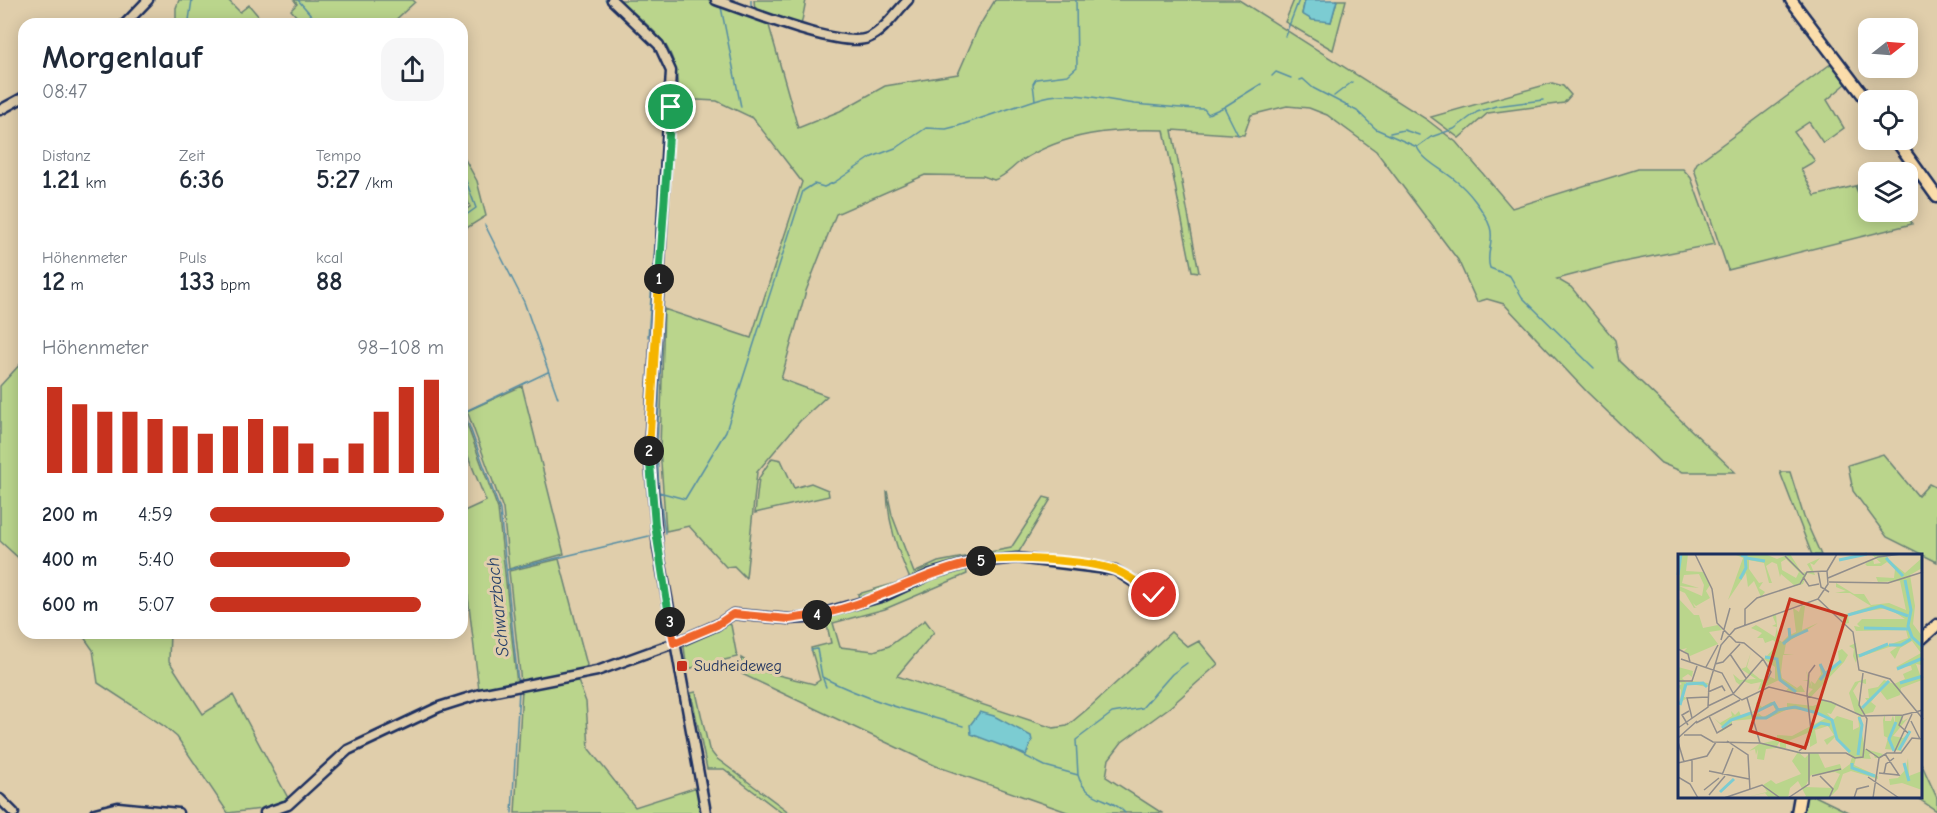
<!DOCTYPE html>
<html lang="de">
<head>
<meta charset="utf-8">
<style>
	body { margin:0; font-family:"Comic Neue",sans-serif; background:#f6f6f7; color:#1f2937; height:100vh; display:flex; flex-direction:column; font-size:22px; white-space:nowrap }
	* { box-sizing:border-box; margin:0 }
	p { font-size:20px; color:#747a83 }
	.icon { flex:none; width:33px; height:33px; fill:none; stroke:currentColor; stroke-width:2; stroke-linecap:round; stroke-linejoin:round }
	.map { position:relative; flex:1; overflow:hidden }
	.details { position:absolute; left:18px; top:18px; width:450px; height:621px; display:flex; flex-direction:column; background:#fff; border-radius:18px; box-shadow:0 3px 15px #0003 }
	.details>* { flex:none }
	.needle { width:39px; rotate:73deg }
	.fabs { position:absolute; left:1858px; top:18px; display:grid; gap:12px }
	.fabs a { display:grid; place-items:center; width:60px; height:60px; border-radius:12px; background:#fff; box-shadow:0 3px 15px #0003; font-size:30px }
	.pin { position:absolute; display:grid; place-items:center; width:51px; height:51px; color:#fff; margin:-26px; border:3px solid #fff; border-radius:50%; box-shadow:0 2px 6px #0007 }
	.km { position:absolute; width:30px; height:30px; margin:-15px; border-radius:50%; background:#222; color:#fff; font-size:16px; line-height:30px; text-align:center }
	.round { display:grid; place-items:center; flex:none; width:63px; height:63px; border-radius:18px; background:#f6f6f7 }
	.head { display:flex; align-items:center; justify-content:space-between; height:102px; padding:0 24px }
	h1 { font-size:33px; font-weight:800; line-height:45px }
	.figures { display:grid; grid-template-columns:repeat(3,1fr); gap:9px; height:102px; padding:6px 24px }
	.figures div { display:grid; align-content:center }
	.figures b { font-size:26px; font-weight:800 }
	.figures small { font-size:16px; font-weight:400 }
	.figures p { font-size:16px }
	.chart { height:168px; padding:12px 24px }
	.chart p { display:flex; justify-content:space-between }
	.chart svg { width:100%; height:108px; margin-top:6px; stroke:#c8321e; stroke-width:6 }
	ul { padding:0 24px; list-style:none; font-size:20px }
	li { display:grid; grid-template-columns:96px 72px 1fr; align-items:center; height:45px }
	li i { height:15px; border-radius:8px; background:#c8321e }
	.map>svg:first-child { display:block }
	.green { fill:#bad58c; stroke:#6a8275; stroke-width:1.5 }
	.water { fill:#7bccd2; stroke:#558da4; stroke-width:1.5 }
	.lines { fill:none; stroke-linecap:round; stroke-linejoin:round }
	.stream { stroke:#558da4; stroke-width:1.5 }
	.minor-casing { stroke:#1b2f5e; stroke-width:13 }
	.major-casing { stroke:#1b2f5e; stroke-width:15 }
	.minor { stroke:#e0ceab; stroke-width:8 }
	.major { stroke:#fbddab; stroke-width:10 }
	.split-1-casing { stroke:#fff; stroke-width:12 }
	.split-2-casing { stroke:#fff; stroke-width:12 }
	.split-3-casing { stroke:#fff; stroke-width:12 }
	.split-4-casing { stroke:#fff; stroke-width:12 }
	.split-5-casing { stroke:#fff; stroke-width:12 }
	.split-6-casing { stroke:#fff; stroke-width:12 }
	.split-1 { stroke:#22a559; stroke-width:8 }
	.split-2 { stroke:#f5b400; stroke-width:8 }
	.split-3 { stroke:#22a559; stroke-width:8 }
	.split-4 { stroke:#f0652b; stroke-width:8 }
	.split-5 { stroke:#f0652b; stroke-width:8 }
	.split-6 { stroke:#f5b400; stroke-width:8 }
	.poi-dot { fill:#c8321e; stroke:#e0ceab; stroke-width:2 }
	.labels { text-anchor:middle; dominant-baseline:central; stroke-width:6; stroke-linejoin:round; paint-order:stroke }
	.poi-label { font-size:16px; fill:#1b2f5e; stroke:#e0ceab; text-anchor:start }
	.water-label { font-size:18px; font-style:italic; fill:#253f6a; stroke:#e0ceab }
	.inset-river { fill:none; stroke:#7bccd2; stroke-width:3 }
	.inset-road { fill:none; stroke:#918e8c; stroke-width:1.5 }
	.view { fill:#c8321e; fill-opacity:0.15; stroke:#c8321e; stroke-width:3 }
	.inset-edge { fill:none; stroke:#1b2f5e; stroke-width:3 }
</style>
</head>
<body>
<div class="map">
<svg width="1937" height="813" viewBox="0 0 1937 813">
	<rect width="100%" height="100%" fill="#e0ceab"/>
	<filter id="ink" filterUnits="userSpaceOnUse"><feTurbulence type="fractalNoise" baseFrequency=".0167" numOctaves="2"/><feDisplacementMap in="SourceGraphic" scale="12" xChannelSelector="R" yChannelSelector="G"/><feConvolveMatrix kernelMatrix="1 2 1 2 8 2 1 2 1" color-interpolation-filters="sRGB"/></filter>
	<g filter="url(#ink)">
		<path class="green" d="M179,0H228L240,12L249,5L265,24H176V8Z
			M294,0H413L415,2L391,24H303L291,10L297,4Z
			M620,0H718L768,22L798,128L840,111L885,86L958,74L978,28L995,0H1239L1426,119L1456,142L1512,208L1638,169H1683L1691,178L1715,244L1618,263L1557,279L1571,287L1615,340L1619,361L1735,472H1683L1661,463L1587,392L1504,304L1487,299L1477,302L1458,260L1376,151L1327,115L1309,108L1287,106L1251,115L1244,135L1172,130L1199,272L1192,271L1164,130C1114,128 1064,133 1021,161C1011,168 1006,176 994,180L983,176L925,175L836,214L806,291L781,379L827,396L800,421L757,472L746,578L734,566L726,567L689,526L666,531L660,449L664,309L751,338L802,182L753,118L717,101L678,99C679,44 657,35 620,0Z
			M754,0H806L801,26L755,11Z
			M1294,0H1305L1302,14L1331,22L1337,0H1346L1333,50L1285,22Z
			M1832,63L1847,83L1827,100L1844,128L1823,143L1809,122L1794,132L1815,161L1801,169L1815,196L1855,186L1866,210L1856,186L1869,177V212H1907L1912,224L1728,270L1694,169L1697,163Z
			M1552,83L1563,86L1571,95L1564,103L1488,113L1459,138L1431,117Z
			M462,154L477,181L486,216L462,231V212L470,207L462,185Z
			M24,360V563L0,541V386Z
			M522,386L564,554L509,569L503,509L467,411Z
			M462,411L498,509L517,684L479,690L462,546V512L486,501L462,441Z
			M1883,454L1918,496L1929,484L1937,488V562L1887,537L1853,491L1848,465Z
			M772,458L781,460L794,488L811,483L828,490L829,496L755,513L759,478Z
			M1780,472H1790L1804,517L1821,555H1812Z
			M887,491L892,515L914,573L938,562L1011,548L1044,497L1051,499L1017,555L965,561L967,574L885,609L833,623L840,647L874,651L889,646L925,620L934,632L897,676L1053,728L1067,726L1091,706L1171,632L1188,647L1199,641L1218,664L1170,707L1122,742L1109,759L1106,777L1162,813H1070L936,766L742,674L741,658L762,671L814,684L820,680L811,648L831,643L825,617L860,606L858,594L910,579C897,550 888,523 887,491Z
			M559,559L587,665L584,672L521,683L509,571Z
			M727,623L731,625L737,657L687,669L684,647L690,641Z
			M81,633H170L169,661L203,714L233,695L288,798L270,808L228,813L177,737L164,726L98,683L93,650Z
			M578,681L586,702L589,749L635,807L697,787L700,813H515L522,689Z
			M696,692L709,749L716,758L790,813H782L724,769H707L691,693Z
			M1921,763L1937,798V811L1916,797L1920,796Z
			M1815,796L1850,813H1803L1806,797Z"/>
		<path class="water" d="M1305,0H1337L1331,22L1312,20L1302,14Z
			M980,712L994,716L1031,736L1032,741L1026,755L971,734L970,725Z"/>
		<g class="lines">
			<path class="stream" d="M192,0L189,20L192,24
				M298,0L319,24
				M605,0L646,38
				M751,0V8
				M621,3C658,38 677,43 676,98
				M721,7L741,107
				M1285,36L1299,0
				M650,42L657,49
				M1272,76L1276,72L1291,78
				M1300,80L1303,79L1313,88L1357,111L1376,129L1417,147L1431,137L1454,129L1477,112L1496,106L1543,100
				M1334,96L1352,82
				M1035,100C1068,88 1102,100 1135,104C1157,106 1182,109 1204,109L1208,114L1224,107L1238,135
				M1224,107L1261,84
				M1390,133L1404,130L1419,135
				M1417,147C1424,162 1444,170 1456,181C1468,190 1485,212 1490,227C1495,241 1485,254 1490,268L1510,276L1522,297L1594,368
				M462,170L476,208L462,218
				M485,225L524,302L558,398
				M648,337L664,126
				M462,406L500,510L518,682
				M466,411L548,372
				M659,492L657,449L663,307
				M665,533L659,492L685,499L726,431L803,191L814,184L824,187L835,182L872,157L898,147L926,128L946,129L958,126L1035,100L1033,84L1036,79L1068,75L1077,67L1076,0
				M507,570L649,536
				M811,650L817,649L822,677C869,701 912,712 963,726
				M823,679L826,687
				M1007,747L1045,766L1078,775L1076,740L1112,713L1142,708L1172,674L1187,663
				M1078,775C1085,801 1111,796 1125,813
				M512,813L519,690
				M1792,813V807"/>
			<g class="minor-casing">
				<path id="minor" d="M612,0L659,45L671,71L649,452L658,548L706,813
					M716,0C746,10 840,49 868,38C883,32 897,11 908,0
					M125,24L148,0
					M0,110L24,97
					M0,799L14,813
					M95,813L118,807L178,813
					M265,813L288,805L348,750L439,707L480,694L597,671L680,641L717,625L733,614L789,619L806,618L884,596L931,574L969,563L1017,558L1115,570L1154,595"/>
			</g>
			<g class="major-casing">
				<path id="major" d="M1791,0L1869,103
					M1896,140L1937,197
					M1920,640L1937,625
					M1797,813L1800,796"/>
			</g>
			<use href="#minor" class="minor"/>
			<use href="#major" class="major"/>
		</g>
	</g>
	<g class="lines" filter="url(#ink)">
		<g class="split-1-casing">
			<path id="split-1" d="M659,279L671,107"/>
		</g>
		<g class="split-2-casing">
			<path id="split-2" d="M649,451L659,279"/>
		</g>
		<g class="split-3-casing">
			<path id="split-3" d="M649,451L655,525L670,622"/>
		</g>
		<g class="split-4-casing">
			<path id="split-4" d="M670,622L674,643L717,625L733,614L789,619L817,615"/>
		</g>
		<g class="split-5-casing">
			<path id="split-5" d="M817,615C874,604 924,571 981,561"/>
		</g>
		<g class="split-6-casing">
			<path id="split-6" d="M981,561C1011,556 1085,560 1115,570C1129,575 1142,586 1154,595"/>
		</g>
		<use href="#split-1" class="split-1"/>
		<use href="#split-2" class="split-2"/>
		<use href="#split-3" class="split-3"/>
		<use href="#split-4" class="split-4"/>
		<use href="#split-5" class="split-5"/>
		<use href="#split-6" class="split-6"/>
	</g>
	<rect class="poi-dot" x="676" y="660" width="12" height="12" rx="3"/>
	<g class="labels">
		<g class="poi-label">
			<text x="694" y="666">Sudheideweg</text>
		</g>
		<g class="water-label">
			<text transform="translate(498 607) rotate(-96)">Schwarzbach</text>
		</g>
	</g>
	<g transform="translate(1678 554)">
		<rect width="244" height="244" fill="#e0ceab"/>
		<path d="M3,0H10L8,17L25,18L32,31L28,37L32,44L18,52L15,49L17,53H19L16,54L7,39L0,36ZM21,20L26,31L24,42L1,32L21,34L4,29L6,21ZM56,0H87L99,5L112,0L124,19L133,17L129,10L142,4L136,11L132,9L137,21L129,19L125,30L117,32L103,20L102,23L99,10L94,8L88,12L94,29H91L86,9L71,6V15L81,29L85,28L81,34L87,38L83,43L76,27L70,33L68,19L50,46L65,4ZM108,5L121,18L118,24L104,16L103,8ZM193,0H215L209,2L211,6L227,19L244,4V14L232,21L237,52L235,70L244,82V111L238,110L244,126L223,134L222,141L209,146L202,137L193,148L198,152L195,158L183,161L177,159L171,139L177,128L188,125V130L181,128L175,137L184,154L190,148L187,144H191L190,135L200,133L206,126L216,130L227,125L225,120L234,116L233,112L218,113L243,99L234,87L222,94L217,105L212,98L219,93L214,92L179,104L178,109L175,102L176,95L171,92L178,89L179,100H185L230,84L228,76L178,77L176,72L182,73L179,70L184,65H227L210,54L177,59L170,62L171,69L163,71L168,64L160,63L193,52L172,39H157L168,37L158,33V29L176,40H186L193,51L211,49L228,56L222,27L200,28L198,23L216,24L217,15L209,8L203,12H189L187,10L195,5L196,10L203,9ZM0,44L16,61H21L25,74L40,71L44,76L31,78L40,90L12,102L6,97L9,94L2,96ZM123,52H127L124,76L140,69L108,89L106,100L116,101H105L103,118L104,124L119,134L123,131L127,138H107L111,133L101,126L80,136L83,128L73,130L65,127L62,131L58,128L55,120L62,126L78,125L63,115L68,113L73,98L69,113L73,118L82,125L87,126L88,121L97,125V113L86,105L100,90L95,86L87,89L85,84H79L84,79L73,74L78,71L97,83L99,73L94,72L98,70L94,61L98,60L100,85L104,88L110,82L111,73L112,81L118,78L115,54L121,58ZM164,95L170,101L166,108L132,144L130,140L135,135L131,134L130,127H124L130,126L128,116L134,133L133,127L137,130L143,120L141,109L148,118L161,108L160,97ZM0,113L15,117L14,123L10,120L4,124L9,129L14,127L30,129L29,133L8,129L4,142L9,144L3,148L2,162L3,136L0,132L4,130L0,127ZM140,145L157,149L175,158L159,150L153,160L149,159L155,166L159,162L175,167V176L181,173L180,162L187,163H181L187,195L205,200L202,204H197L195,199L191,200L193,205L178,204L176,211L200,222V225L173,217L165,220L160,235L151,244H125L128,242L120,227L112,234L110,244H91L87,239L65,244L89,238L85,231L93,226L98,230L123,220L114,207L120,198L127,204L132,199H140L147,214L162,210L164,216L172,210L174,203L157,183L149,191L146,186L156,181L150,172L137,176L139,189L132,193V178L108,188V194H102V187L98,194L88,195L86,206L79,205L80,195L78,201L77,195L71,197L81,190L99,186V181L114,182L148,164L130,156L110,155L89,165L74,163L80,159L85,163L98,157L94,149L74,159V165L54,167V170L43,178L45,173L36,164L42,169L54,162L53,157L57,161L61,157L63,162L72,159L78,156V148L84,153L93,148H97L99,155L109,153V149L135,152L140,150ZM157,218L162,220L155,234L127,233L133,221ZM207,160V167H213L215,161L217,170V161L224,162L225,167L230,164L215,182L225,184L233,177L222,194L225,197L207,195L210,184L206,182L205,166ZM230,204L231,222L244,217V236L224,229L212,231L211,225L220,224L228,215Z" fill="#bad58c" fill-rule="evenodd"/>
		<path class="inset-river" d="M68,0V4L87,7M208,4L225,22M161,6L189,0M0,21L3,0M62,25L68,14L67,2L63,1M227,26L233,56L230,72L234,83L245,93M170,61L203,52L230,62M186,74L231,75M112,84L130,76M105,90L112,84L111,74M211,91H223L233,85M181,102L210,90M87,103L99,105L102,126L118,138M219,115L245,104M147,120L163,107M142,126L147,120L142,110M222,129L245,122M8,130L25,129L29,133M2,151L8,130M184,154L211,127M76,159L96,149L100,156L117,153L139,159L154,166L159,185L172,198M76,164H88L99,157M44,174L53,166L73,159M135,174L143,169L152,171M221,196L232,177M216,197L211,185L218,168M180,201L184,171L181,163M174,209V214L197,222M226,209L231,227M42,238L56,225"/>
		<path class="inset-road" d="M17,0L34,35L39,69L58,88L66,89L85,105L93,118L84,136M107,2L126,21M140,17L143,33L151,38M125,23L131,32L141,30M150,24L200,3L223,0M151,28L210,29L245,18M140,45L175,78L181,116L212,125L245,165M67,71V55L79,44L122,30L129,18L149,17M43,86L52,54M0,95L10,100L12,108M52,100L68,124M3,105L44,119L55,139M37,110L45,108L62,90M28,113L40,91M0,127H14L19,112M30,138L44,132L47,137M55,140L64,146L91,133L153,148L184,162L225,161L245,156M55,140L85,105M69,144L82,189M30,152L55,140M225,161L221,171L230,179M31,162L39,179L54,170M14,164L9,144L30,143M233,167L242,185M18,169L62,146M10,171L4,161L11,157M0,174L30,153L31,131L43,91L57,75L140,45L150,30L149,17L159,0M6,181H23L35,188L82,189L123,199H168L177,204L185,203L189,165L181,151L185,119M0,184L19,167M49,187L70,201L72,236M0,188L6,208M188,195L201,204L195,244M121,197L129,191L133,177L129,140L131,119L137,111M216,199L234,160M201,204L209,199H223L234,184L245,185M0,209L29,202L38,188M31,217L71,225M201,219L221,221L207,200M206,220L208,210L216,204M44,221L55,194M134,222L163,215M142,222L155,235L151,244M0,223L12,230L20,244M190,223L221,244M14,228V206M26,236L41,224M31,241L47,222M46,244L84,231L102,244M110,244L131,230V199M152,244H178M176,244L179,235L191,232"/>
		<path class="view" d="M112,45L168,62L127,194L72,177Z"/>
		<rect width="244" height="244" class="inset-edge"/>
	</g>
</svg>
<div class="fabs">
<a><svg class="needle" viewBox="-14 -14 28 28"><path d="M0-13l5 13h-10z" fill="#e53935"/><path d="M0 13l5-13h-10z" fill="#747a83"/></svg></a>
<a><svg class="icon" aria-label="locate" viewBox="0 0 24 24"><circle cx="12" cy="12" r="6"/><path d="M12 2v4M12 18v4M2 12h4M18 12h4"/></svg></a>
<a><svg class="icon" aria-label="layers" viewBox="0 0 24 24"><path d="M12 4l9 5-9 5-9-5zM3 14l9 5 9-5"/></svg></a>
</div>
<div class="pin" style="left:671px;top:107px;background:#1e9e55"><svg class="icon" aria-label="arrive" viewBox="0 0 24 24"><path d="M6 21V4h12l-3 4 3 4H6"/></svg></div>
<div class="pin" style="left:1154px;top:595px;background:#d93025"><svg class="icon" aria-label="check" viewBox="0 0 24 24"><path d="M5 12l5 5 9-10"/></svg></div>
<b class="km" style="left:659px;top:279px">1</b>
<b class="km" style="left:649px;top:451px">2</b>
<b class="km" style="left:670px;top:622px">3</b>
<b class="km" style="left:817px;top:615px">4</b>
<b class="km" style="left:981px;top:561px">5</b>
<section class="details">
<div class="head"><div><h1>Morgenlauf</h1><p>08:47</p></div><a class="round"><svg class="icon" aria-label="share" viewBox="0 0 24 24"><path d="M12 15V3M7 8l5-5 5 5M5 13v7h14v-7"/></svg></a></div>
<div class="figures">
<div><p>Distanz</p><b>1.21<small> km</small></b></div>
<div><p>Zeit</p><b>6:36</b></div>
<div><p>Tempo</p><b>5:27<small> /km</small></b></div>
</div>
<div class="figures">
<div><p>Höhenmeter</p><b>12<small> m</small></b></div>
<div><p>Puls</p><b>133<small> bpm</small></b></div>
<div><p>kcal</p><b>88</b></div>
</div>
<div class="chart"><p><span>Höhenmeter</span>98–108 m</p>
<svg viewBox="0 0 160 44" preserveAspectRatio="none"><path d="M5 44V9M15 44V16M25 44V19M35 44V19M45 44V22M55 44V25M65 44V28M75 44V25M85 44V22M95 44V25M105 44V32M115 44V38M125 44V32M135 44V19M145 44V9M155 44V6"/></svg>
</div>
<ul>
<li><b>200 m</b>4:59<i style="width:100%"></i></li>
<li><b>400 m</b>5:40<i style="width:60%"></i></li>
<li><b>600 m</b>5:07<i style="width:90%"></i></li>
</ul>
</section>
</div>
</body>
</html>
